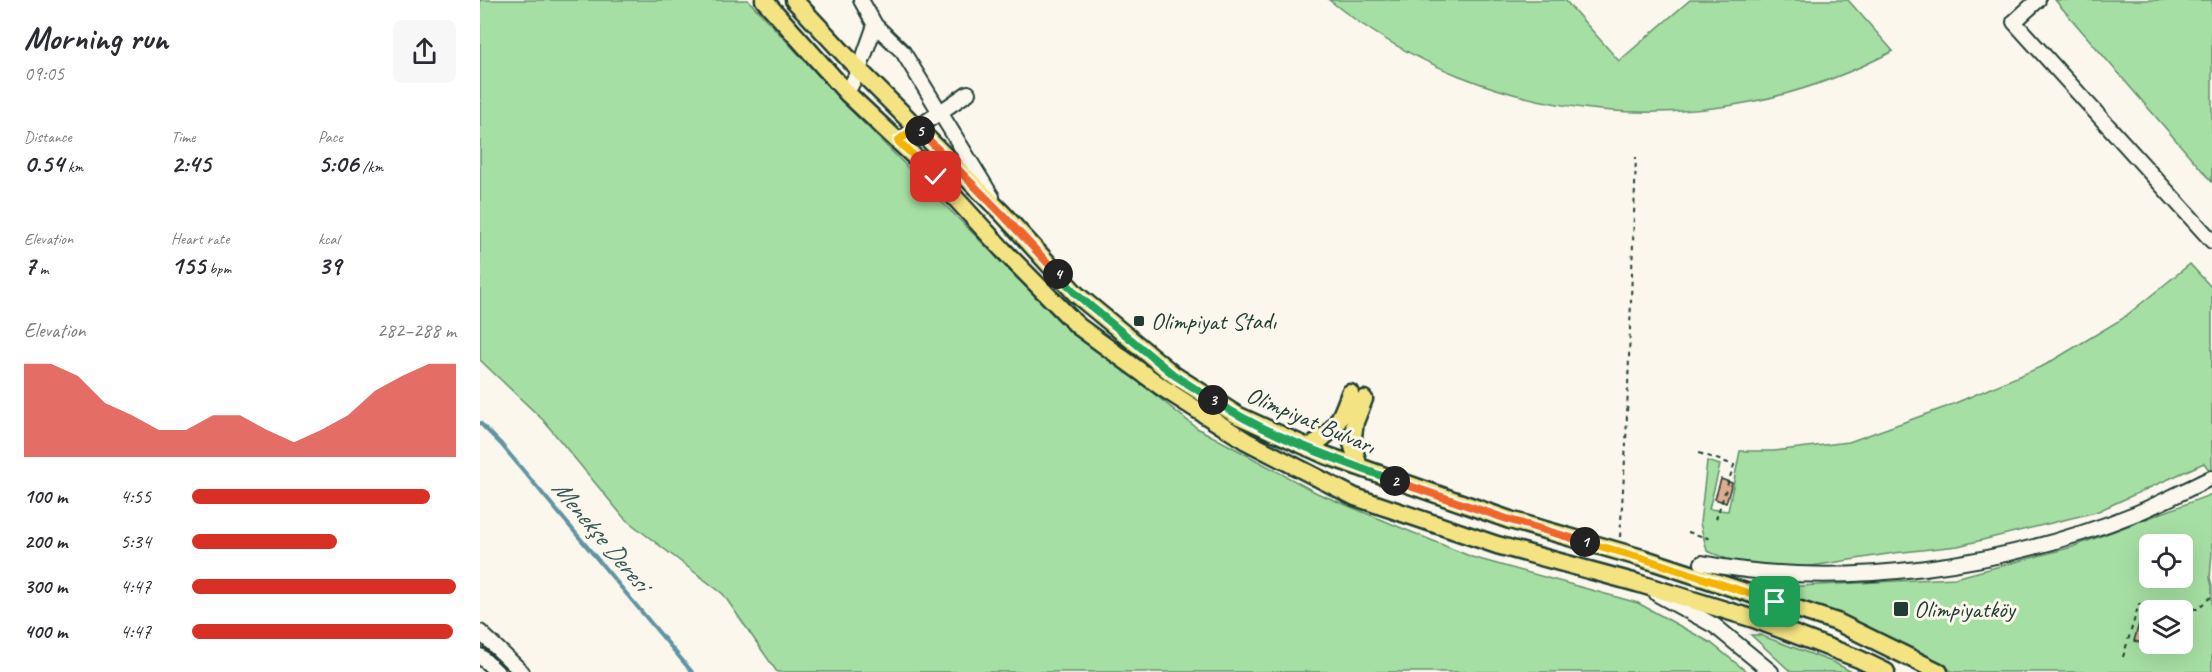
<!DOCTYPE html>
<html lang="en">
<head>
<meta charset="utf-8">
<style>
	body { margin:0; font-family:Caveat,sans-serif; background:#f7f7f7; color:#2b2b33; height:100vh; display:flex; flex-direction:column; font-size:22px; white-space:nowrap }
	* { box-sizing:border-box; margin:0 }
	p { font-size:20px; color:#7c7c81 }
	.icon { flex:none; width:33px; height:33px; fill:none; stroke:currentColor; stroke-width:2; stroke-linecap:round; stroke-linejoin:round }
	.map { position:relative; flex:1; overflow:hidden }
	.sheet { display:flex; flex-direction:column; background:#fff; width:480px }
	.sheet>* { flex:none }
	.buttons { position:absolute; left:1659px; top:534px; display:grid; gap:12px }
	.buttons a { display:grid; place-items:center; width:54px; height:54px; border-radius:9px; background:#fff; box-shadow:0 6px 24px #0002; font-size:30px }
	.pin { position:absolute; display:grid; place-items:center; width:51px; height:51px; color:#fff; margin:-26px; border-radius:12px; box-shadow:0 3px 9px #0006 }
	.km { position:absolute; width:30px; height:30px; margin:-15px; border-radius:50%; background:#222; color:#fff; font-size:16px; line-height:30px; text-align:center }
	.round { display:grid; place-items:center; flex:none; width:63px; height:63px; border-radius:9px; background:#f7f7f7 }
	.headline { display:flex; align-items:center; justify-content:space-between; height:102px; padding:0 24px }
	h1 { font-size:33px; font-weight:800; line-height:45px }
	.figures { display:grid; grid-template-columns:repeat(3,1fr); gap:9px; height:102px; padding:6px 24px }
	.figures div { display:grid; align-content:center }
	.figures b { font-size:26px; font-weight:800 }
	.figures small { font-size:16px; font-weight:400 }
	.figures p { font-size:16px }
	.chart { height:168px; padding:12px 24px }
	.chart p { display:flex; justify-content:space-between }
	.chart svg { width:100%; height:108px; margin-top:6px; fill:#d93025; opacity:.7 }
	ul { padding:0 24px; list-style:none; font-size:20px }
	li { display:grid; grid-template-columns:96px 72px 1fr; align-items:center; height:45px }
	li i { height:15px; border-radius:8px; background:#d93025 }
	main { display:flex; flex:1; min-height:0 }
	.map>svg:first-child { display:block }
	.green { fill:#a6dfa3; stroke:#628e6c; stroke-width:1.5; fill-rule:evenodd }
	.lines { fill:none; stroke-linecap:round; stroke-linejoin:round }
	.stream { stroke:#6194a4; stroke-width:4 }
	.building { fill:#deac90; stroke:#1f3d34; stroke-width:1.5 }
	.minor-casing { stroke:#1f3d34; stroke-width:18 }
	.major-casing { stroke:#1f3d34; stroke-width:21 }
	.path { stroke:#1f3d34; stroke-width:2; stroke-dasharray:4.5 4.5; stroke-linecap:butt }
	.minor { stroke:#fbf7ec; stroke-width:14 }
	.major { stroke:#f4e382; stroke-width:16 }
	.split-1-casing { stroke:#fff; stroke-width:12 }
	.split-2-casing { stroke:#fff; stroke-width:12 }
	.split-3-casing { stroke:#fff; stroke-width:12 }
	.split-4-casing { stroke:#fff; stroke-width:12 }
	.split-5-casing { stroke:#fff; stroke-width:12 }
	.split-6-casing { stroke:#fff; stroke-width:12 }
	.split-1 { stroke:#f5b400; stroke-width:8 }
	.split-2 { stroke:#f0652b; stroke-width:8 }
	.split-3 { stroke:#22a559; stroke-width:8 }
	.split-4 { stroke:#22a559; stroke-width:8 }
	.split-5 { stroke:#f0652b; stroke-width:8 }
	.split-6 { stroke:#f5b400; stroke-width:8 }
	.poi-dot { fill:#1f3d34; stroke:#fbf7ec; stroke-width:2 }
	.labels { text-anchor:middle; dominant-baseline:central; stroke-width:6; stroke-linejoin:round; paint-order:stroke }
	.poi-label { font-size:24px; fill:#1f3d34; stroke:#fbf7ec; text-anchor:start }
	.street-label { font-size:24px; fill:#1f3d34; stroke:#fbf7ec }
	.water-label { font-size:26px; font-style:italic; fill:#355a59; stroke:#fbf7ec }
</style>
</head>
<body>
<main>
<section class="sheet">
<div class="headline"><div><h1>Morning run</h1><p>09:05</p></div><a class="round"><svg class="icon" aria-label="share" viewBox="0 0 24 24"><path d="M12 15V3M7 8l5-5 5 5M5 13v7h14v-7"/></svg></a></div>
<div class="figures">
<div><p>Distance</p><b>0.54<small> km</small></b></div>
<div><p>Time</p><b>2:45</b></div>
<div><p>Pace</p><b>5:06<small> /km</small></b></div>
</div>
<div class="figures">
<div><p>Elevation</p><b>7<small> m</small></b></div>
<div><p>Heart rate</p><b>155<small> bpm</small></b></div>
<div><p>kcal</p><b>39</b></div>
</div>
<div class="chart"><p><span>Elevation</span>282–288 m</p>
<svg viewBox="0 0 160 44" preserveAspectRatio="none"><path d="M0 44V6L10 6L20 11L30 22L40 27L50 33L60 33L70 27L80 27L90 33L100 38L110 33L120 27L130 17L140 11L150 6L160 6V44z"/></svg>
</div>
<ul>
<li><b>100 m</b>4:55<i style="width:90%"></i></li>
<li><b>200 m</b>5:34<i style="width:55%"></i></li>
<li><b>300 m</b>4:47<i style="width:100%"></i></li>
<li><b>400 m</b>4:47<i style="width:99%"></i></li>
</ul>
</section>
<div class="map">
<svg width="1732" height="672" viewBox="0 0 1732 672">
	<rect width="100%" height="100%" fill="#fbf7ec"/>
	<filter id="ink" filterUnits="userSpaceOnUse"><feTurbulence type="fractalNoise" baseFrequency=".0167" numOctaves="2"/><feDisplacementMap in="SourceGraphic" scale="12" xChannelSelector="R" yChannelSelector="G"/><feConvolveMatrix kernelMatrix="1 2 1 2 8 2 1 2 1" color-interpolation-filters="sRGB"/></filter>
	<g filter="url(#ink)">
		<path class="green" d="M0,0H268L366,105L544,285L629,358L717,428L837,493L992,557L1158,603L1231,643L1267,672H297L243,594L145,519L63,420L0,360Z
			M849,0H1085L1139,61L1210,0H1368L1413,51C1230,148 1011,129 849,0Z
			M1575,0H1732V182Z
			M1710,264L1732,288V474L1724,463L1616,512L1478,546L1414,553L1319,568L1252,561L1227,551L1220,523L1227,461L1240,465L1229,509L1248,511L1260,451H1294L1369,442L1466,407L1565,365L1642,319Z
			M1732,494V552L1730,578L1732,586V672H1474L1380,624L1282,588L1475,578L1592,547ZM1670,544H1702V578H1670ZM1670,610H1702V644H1670Z
			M1271,635H1280L1355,663L1372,672H1311Z"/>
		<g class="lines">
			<path class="stream" d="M0,423L21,444L212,672"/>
		</g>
		<path class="building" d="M1241,479L1252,483L1246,503L1235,499Z
			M1661,617L1670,619V633L1666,644L1654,641Z"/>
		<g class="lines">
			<g class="minor-casing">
				<path id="minor" d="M381,0L395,25L423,52L512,197
					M1558,0L1534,22L1732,241
					M367,93L379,70L395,25
					M418,141L488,93
					M1222,563C1361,591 1526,566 1657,513C1682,503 1707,489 1731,478
					M1177,594L1235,626L1291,672
					M0,632L42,672
					M0,656L17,672"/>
			</g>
			<g class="major-casing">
				<path id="major" d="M284,0L367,93L456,177L523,250L598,326L683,388L766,441L875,497L1017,545L1157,583L1274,619L1379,659L1406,672
					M314,0L379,70L523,214L596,294L694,375L757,415L845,455L1030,520L1162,558L1357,622L1459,672
					M829,448C856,429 859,424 870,393
					M879,467L872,443L875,422L884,399"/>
			</g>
			<path class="path" d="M1219,453L1254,465L1236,519
				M1208,532L1231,539
				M1140,537L1146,443L1156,157
				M1670,610L1671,607L1717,609L1732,596
				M1667,618L1670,611
				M1643,657L1659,604L1670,607"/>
			<use href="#minor" class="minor"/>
			<use href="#major" class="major"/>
		</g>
	</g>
	<g class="lines" filter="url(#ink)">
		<g class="split-1-casing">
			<path id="split-1" d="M1105,542L1162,558L1295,602"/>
		</g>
		<g class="split-2-casing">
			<path id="split-2" d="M915,481L1030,520L1105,542"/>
		</g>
		<g class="split-3-casing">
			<path id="split-3" d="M733,400C789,436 853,458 915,481"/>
		</g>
		<g class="split-4-casing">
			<path id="split-4" d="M578,274L596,294L694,375L733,400"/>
		</g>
		<g class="split-5-casing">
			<path id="split-5" d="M440,131L522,214L578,274"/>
		</g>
		<g class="split-6-casing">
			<path id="split-6" d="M440,131L436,127L418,141L456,177"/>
		</g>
		<use href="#split-1" class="split-1"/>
		<use href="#split-2" class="split-2"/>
		<use href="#split-3" class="split-3"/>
		<use href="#split-4" class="split-4"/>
		<use href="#split-5" class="split-5"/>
		<use href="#split-6" class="split-6"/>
	</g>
	<g class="poi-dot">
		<rect x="653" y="315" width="12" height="12" rx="3"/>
		<rect x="1413" y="601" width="16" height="16" rx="3"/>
	</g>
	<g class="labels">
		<g class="poi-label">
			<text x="671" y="321">Olimpiyat Stadı</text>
			<text x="1434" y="609">Olimpiyatköy</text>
		</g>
		<g class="street-label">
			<text transform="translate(831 420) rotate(23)">Olimpiyat Bulvarı</text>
		</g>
		<g class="water-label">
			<text transform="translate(121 535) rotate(50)">Menekşe Deresi</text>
		</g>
	</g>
</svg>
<div class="buttons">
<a><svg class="icon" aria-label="locate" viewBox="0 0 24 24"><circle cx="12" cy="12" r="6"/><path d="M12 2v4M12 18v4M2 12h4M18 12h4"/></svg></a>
<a><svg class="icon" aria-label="layers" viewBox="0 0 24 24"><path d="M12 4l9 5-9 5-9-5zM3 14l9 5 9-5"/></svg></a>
</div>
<div class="pin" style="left:1295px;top:602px;background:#1e9e55"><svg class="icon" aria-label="arrive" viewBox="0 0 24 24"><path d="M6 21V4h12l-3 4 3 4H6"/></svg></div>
<div class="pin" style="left:456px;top:177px;background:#d93025"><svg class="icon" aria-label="check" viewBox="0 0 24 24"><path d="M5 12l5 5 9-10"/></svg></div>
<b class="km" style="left:1105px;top:542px">1</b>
<b class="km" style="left:915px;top:481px">2</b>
<b class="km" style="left:733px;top:400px">3</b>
<b class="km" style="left:578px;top:274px">4</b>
<b class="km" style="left:440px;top:131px">5</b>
</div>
</main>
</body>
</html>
